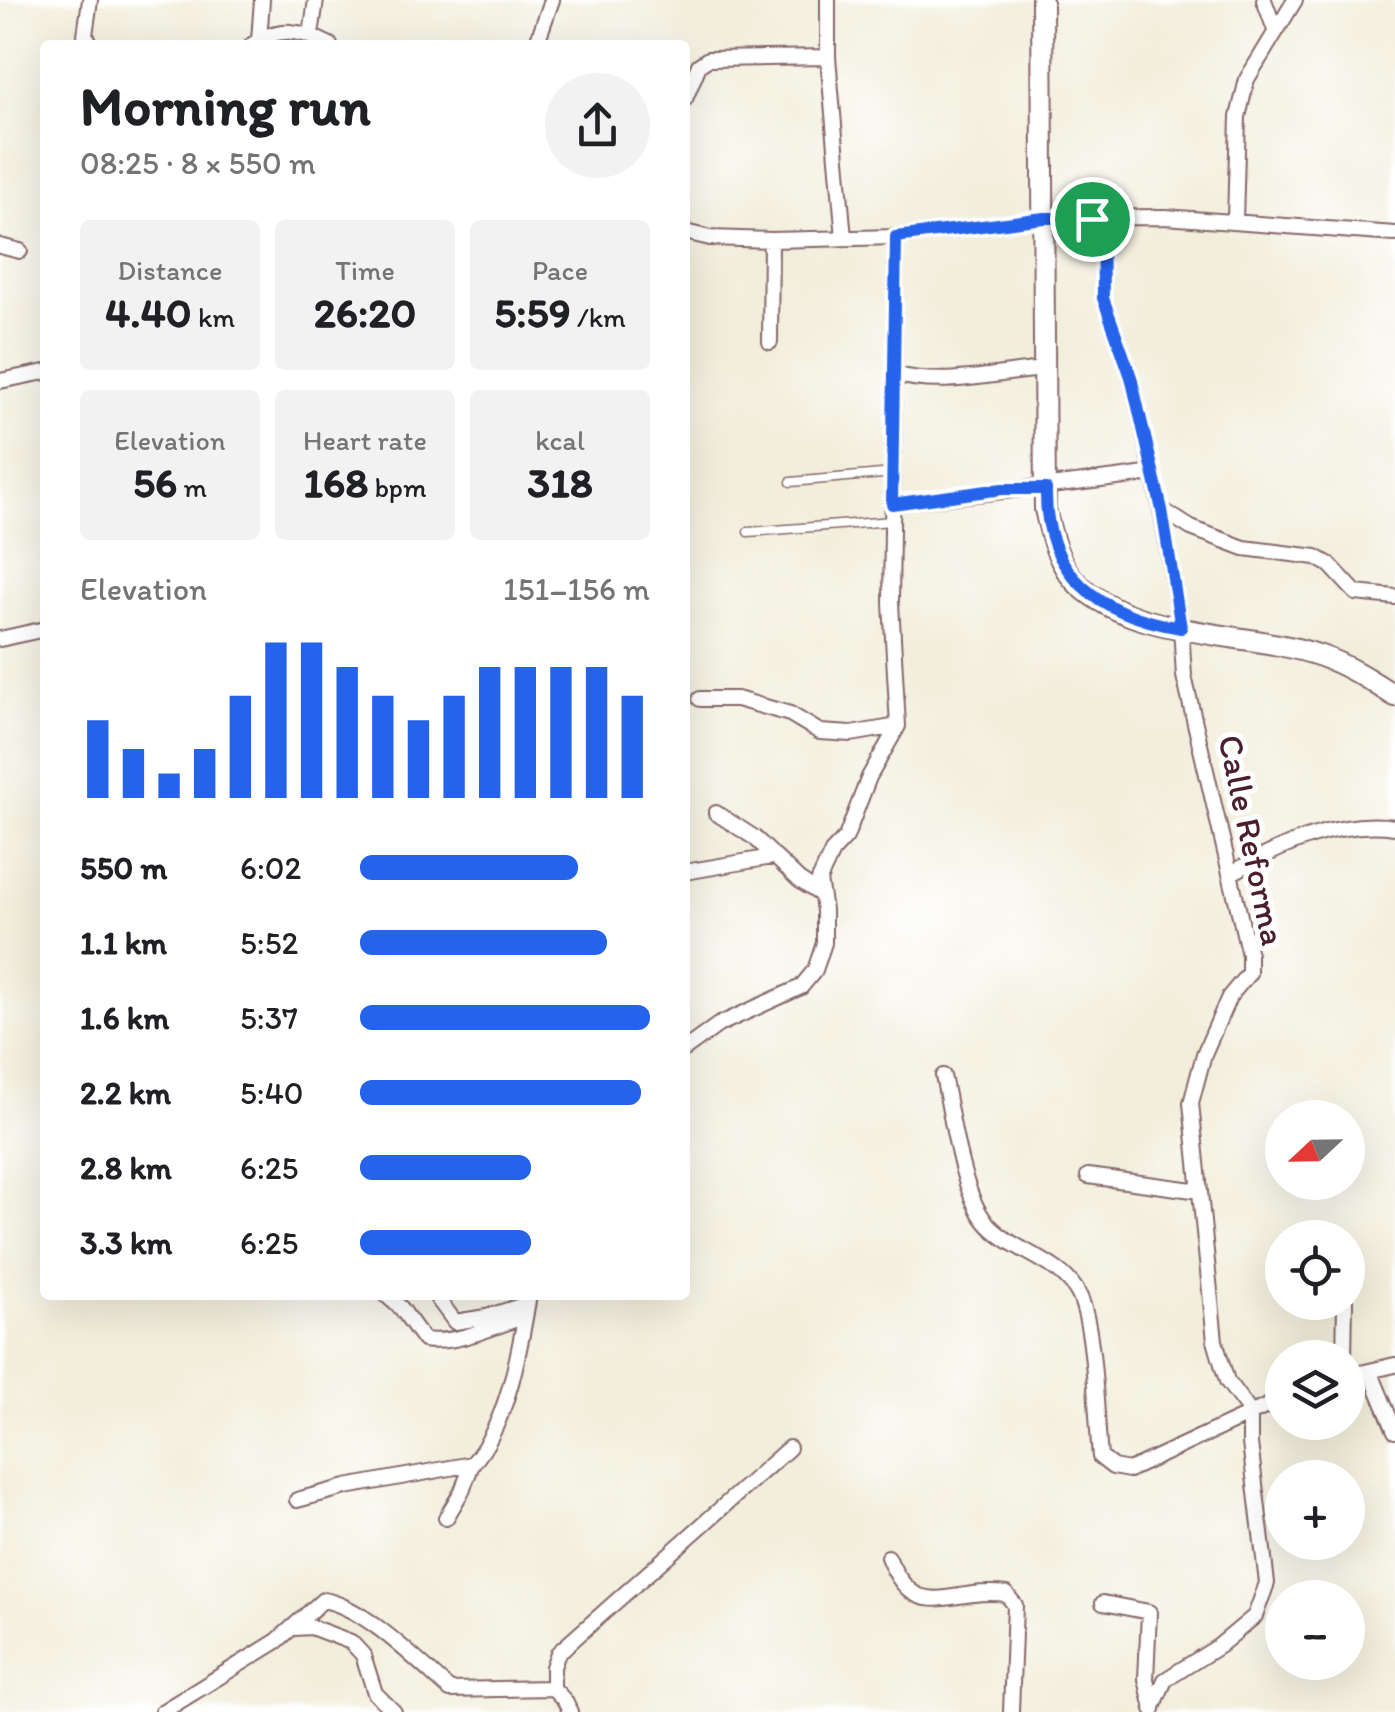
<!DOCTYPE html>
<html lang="en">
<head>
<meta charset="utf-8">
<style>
	body { margin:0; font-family:Itim,sans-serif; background:#f2f2f2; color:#202124; height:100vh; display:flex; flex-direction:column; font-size:38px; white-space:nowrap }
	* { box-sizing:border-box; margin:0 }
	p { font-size:32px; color:#757577 }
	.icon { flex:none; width:55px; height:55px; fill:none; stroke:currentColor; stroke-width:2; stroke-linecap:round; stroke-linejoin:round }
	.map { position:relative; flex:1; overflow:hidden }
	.sheet { position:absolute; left:40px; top:40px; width:650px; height:1260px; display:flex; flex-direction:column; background:#fff; border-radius:10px; box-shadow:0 10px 40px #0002 }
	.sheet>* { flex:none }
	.needle { width:65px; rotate:248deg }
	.tools { position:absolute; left:1265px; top:1100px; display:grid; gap:20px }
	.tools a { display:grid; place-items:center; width:100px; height:100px; border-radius:50%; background:#fff; box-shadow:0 10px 40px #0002; font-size:50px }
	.pin { position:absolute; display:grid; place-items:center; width:85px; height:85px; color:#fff; margin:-42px; border:5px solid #fff; border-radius:50%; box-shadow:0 2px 10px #0007 }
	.round { display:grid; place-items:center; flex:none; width:105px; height:105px; border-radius:52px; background:#f2f2f2 }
	.headline { display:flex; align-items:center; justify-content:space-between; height:170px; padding:0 40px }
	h1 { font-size:55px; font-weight:800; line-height:75px }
	.stats { display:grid; grid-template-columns:repeat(3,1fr); gap:15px; height:170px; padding:10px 40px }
	.stats div { display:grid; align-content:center; border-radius:10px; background:#f2f2f2; text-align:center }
	.stats b { font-size:42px; font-weight:800 }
	.stats small { font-size:28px; font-weight:400 }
	.stats p { font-size:28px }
	.chart { height:280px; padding:20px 40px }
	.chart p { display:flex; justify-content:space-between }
	.chart svg { width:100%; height:180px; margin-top:10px; stroke:#2563eb; stroke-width:6 }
	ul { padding:0 40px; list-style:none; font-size:32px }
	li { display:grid; grid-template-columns:160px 120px 1fr; align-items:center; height:75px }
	li i { height:25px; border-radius:12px; background:#2563eb }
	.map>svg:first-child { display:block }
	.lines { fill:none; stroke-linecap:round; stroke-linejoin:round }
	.lane-casing { stroke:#856769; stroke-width:11 }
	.street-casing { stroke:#856769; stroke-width:18 }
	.secondary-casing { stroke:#856769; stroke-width:24 }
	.lane { stroke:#fff; stroke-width:8 }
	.street { stroke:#fff; stroke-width:14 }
	.secondary { stroke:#fff; stroke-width:20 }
	.route-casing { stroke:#fff; stroke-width:20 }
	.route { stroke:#2563eb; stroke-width:12 }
	.labels { text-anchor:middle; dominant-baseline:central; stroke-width:10; stroke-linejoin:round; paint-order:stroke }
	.street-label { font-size:35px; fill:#4a1f2b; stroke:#fff }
</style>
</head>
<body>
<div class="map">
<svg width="1395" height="1712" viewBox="0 0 1395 1712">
	<rect width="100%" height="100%" fill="#fff"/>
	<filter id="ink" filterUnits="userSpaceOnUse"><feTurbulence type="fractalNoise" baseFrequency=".01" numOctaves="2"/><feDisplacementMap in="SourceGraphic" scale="20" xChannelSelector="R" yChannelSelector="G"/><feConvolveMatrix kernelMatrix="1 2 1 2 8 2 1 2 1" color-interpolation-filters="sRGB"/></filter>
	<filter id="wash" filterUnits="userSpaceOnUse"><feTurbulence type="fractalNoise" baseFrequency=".0048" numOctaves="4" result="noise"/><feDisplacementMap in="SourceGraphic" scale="40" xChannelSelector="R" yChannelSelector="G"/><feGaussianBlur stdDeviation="2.25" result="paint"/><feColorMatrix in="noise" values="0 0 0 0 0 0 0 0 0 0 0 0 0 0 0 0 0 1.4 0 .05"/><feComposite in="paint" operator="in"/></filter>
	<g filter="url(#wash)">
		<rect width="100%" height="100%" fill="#f2eedb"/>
	</g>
	<g filter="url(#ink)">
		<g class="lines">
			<g class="lane-casing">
				<path id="lane" d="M791,482L893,473
					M748,532L892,521"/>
			</g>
			<g class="street-casing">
				<path id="street" d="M90,0L85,35L92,45
					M828,0V57L844,238
					M1264,0L1275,30
					M311,35L316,0
					M259,40L262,0
					M252,45C278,25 302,30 330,45
					M536,45L552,0
					M685,99L699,65L708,59L828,57
					M1102,219L1103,298L1131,377L1161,509L1181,627L1184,676L1249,955V973L1229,997L1204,1054L1191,1103L1215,1341L1227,1381L1250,1412V1443L1267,1583L1255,1616L1219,1646L1165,1680L1153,1707
					M1235,220L1238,117L1247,79L1295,0
					M685,232L710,238L771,240L896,237L1044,218L1165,217L1395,234
					M0,246L20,251
					M770,342L771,240
					M894,374C943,388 994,373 1043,369
					M0,381L45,372
					M893,504C980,492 1066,486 1153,473
					M1161,509L1191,528L1244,548L1316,557L1330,565L1356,593L1395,597
					M0,639L45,629
					M700,699H737L790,714L820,732L851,734L898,726
					M716,813L755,838L799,880L820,894
					M685,872L772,857
					M1230,874C1279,846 1337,819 1395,827
					M685,1049L718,1025L801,987L815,970L824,943V910L819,880L832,852L846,837L869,777L898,726L891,603L896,237
					M943,1076C952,1115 961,1193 986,1222C1012,1253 1063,1259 1080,1297C1095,1332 1096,1416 1100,1457L1113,1467L1129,1470L1282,1399
					M1088,1176L1200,1191
					M386,1295L401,1308L424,1340C456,1345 495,1326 525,1316
					M435,1295L455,1322L486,1317L527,1304
					M1344,1358L1345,1302
					M1370,1371L1395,1431
					M1348,1376L1395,1365
					M297,1500L346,1487L472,1464C508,1424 520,1348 529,1295
					M446,1518L462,1491L472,1464
					M888,1557C917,1627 950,1586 1006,1594L1015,1605L1011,1712
					M1103,1603L1149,1612L1146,1679L1153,1709
					M294,1628L311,1627L351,1642L363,1655L375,1693L394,1712
					M162,1712L277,1641L323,1600C365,1607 418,1662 450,1690L553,1688
					M570,1712L565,1701L553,1688V1667L558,1653L789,1448"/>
			</g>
			<g class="secondary-casing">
				<path id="secondary" d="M1042,0L1045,509C1051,535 1058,566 1079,585C1139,640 1246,630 1321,656C1347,665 1372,681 1395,696"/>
			</g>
			<use href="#lane" class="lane"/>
			<use href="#street" class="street"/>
			<use href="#secondary" class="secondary"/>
		</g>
	</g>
	<g class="lines" filter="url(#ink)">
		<g class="route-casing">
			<path id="route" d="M1044,218H1102L1103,298L1131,377L1162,510L1181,628C1101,615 1044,577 1046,489H1002L892,504L896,237Z"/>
		</g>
		<use href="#route" class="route"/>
	</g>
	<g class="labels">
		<g class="street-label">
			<text transform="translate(1252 840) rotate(78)">Calle Reforma</text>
		</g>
	</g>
</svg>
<div class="tools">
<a><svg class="needle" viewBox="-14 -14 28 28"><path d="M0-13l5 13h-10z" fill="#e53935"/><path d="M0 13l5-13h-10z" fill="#757577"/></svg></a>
<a><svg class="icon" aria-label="locate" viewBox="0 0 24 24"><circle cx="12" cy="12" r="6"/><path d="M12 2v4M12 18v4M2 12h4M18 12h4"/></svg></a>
<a><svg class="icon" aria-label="layers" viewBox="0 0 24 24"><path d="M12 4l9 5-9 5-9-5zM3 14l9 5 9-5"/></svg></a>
<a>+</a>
<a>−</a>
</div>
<div class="pin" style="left:1092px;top:219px;background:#1e9e55"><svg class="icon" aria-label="arrive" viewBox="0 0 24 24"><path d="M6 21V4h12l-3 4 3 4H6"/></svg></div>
<section class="sheet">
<div class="headline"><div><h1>Morning run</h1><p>08:25 · 8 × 550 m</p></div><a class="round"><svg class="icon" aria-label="share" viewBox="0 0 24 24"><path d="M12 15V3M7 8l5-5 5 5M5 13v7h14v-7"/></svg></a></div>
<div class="stats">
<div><p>Distance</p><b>4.40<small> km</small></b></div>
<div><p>Time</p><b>26:20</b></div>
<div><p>Pace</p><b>5:59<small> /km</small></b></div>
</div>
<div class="stats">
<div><p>Elevation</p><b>56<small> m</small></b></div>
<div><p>Heart rate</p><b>168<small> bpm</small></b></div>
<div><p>kcal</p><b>318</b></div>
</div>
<div class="chart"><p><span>Elevation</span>151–156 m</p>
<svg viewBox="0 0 160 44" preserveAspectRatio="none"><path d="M5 44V25M15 44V32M25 44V38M35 44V32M45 44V19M55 44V6M65 44V6M75 44V12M85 44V19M95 44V25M105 44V19M115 44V12M125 44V12M135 44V12M145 44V12M155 44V19"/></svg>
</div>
<ul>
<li><b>550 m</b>6:02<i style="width:75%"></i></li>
<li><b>1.1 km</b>5:52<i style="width:85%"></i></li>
<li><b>1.6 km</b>5:37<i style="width:100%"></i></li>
<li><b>2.2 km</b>5:40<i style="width:97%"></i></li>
<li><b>2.8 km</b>6:25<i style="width:59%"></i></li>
<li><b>3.3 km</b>6:25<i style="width:59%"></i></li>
</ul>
</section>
</div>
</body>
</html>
